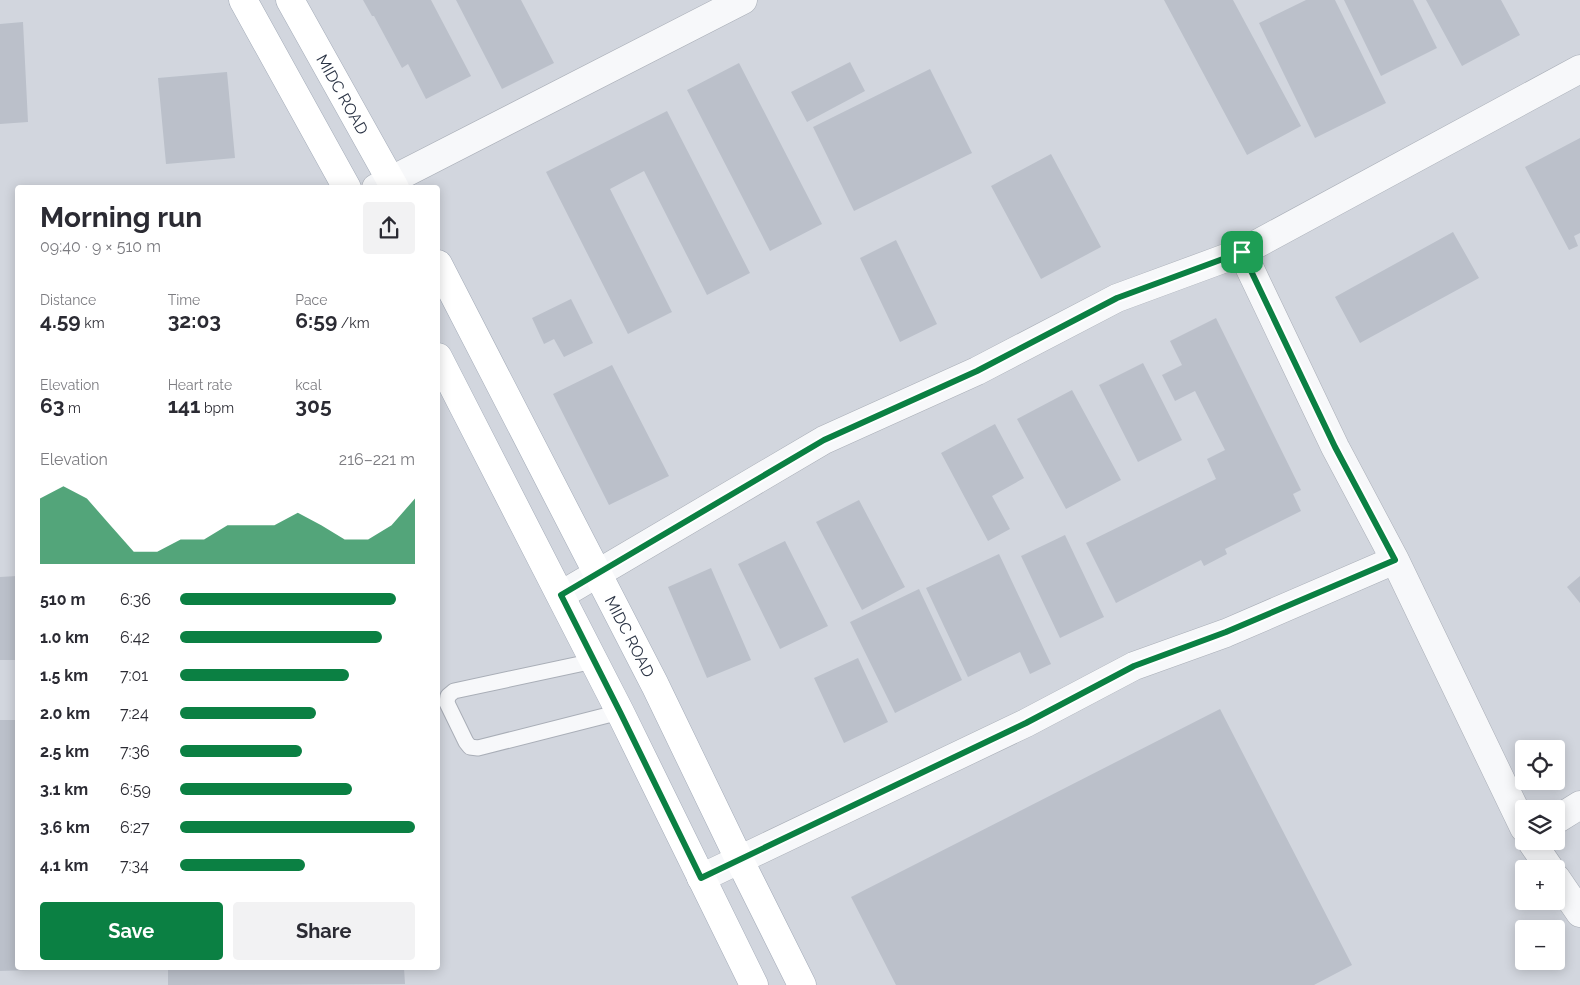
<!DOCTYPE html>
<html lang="en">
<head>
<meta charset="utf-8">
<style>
	body { margin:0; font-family:Raleway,sans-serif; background:#f2f2f3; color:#2b2b33; height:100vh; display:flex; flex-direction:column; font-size:19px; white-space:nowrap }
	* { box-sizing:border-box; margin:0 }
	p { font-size:16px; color:#7c7c81 }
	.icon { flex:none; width:28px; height:28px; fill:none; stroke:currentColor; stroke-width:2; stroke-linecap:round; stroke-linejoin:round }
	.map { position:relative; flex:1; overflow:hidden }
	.drawer { position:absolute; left:15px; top:185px; width:425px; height:785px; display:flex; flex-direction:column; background:#fff; border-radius:5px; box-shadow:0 2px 12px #0003 }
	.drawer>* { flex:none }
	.buttons { position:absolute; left:1515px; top:740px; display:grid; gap:10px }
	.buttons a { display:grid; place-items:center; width:50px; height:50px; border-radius:5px; background:#fff; box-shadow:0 2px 12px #0003; font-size:25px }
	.pin { position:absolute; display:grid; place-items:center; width:42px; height:42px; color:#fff; margin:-21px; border-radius:10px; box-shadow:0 2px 8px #0006 }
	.round { display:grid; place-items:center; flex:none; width:52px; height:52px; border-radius:5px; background:#f2f2f3 }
	.head { display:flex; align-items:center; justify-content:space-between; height:85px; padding:0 25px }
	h1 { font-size:28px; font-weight:700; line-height:38px }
	.stats { display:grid; grid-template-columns:repeat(3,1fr); gap:8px; height:85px; padding:5px 25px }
	.stats div { display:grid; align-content:center }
	.stats b { font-size:21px; font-weight:700 }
	.stats small { font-size:14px; font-weight:400 }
	.stats p { font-size:14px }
	.chart { height:140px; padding:10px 25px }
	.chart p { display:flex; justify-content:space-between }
	.chart svg { width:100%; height:90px; margin-top:5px; fill:#0b8043; opacity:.7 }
	.primary-button { display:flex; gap:10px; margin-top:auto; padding:10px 25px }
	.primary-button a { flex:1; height:58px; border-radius:5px; background:#0b8043; color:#fff; font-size:20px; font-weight:700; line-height:58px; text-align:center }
	.primary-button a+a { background:#f2f2f3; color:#2b2b33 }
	ul { padding:0 25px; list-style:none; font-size:16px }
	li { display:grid; grid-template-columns:80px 60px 1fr; align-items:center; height:38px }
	li i { height:12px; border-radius:6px; background:#0b8043 }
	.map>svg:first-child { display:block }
	.built { fill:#d2d6de; fill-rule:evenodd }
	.building { fill:#bbc0ca }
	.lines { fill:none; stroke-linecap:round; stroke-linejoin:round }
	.lane-casing { stroke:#a9aeb7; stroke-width:17 }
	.street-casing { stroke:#a9aeb7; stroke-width:29 }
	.primary-casing { stroke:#a3abb8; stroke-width:29 }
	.lane { stroke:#f7f8fa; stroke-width:15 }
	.street { stroke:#f7f8fa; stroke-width:28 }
	.primary { stroke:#fff; stroke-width:28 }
	.route-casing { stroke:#fff; stroke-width:10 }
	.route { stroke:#0b8043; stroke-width:6 }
	.labels { text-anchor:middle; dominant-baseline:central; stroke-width:5; stroke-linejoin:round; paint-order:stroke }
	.street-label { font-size:16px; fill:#2b3445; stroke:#f4f6f9 }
</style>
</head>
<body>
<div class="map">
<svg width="1580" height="985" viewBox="0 0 1580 985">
	<rect width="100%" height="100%" fill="#e4e7ec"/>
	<path class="built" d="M0,0H1580V985H0ZM18,188H438V968H18ZM1524,749H1556V781H1524ZM1524,809H1556V841H1524ZM1524,869H1556V901H1524ZM1524,929H1556V961H1524Z"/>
	<path class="building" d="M363,0H431L471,76L426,99L408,64L402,68L374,16H372Z
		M456,0H521L554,63L502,89Z
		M1164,0H1233L1301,126L1247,155Z
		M1306,0H1335L1386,103L1315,138L1259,23Z
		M1344,0H1413L1437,48L1381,76Z
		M1426,0H1501L1520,35L1462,66Z
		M23,22L28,122L0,124V24Z
		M850,62L865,91L807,122L791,92Z
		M739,63L822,224L770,251L687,90Z
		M930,69L972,153L854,211L813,127Z
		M227,72L235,158L166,164L158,78Z
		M667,111L750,273L707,295L644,171L610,189L672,312L628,334L546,172Z
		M1580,138V233L1574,236L1578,246L1569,250L1525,167Z
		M1051,154L1101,247L1041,279L991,186Z
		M1453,232L1479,278L1360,343L1335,297Z
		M896,240L937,324L900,342L860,258Z
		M571,299L593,343L564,357L554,339L544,344L532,318Z
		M1216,318L1301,490L1293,494L1301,511L1225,549L1227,554L1204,566L1201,560L1116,603L1086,543L1216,479L1207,459L1225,450L1195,391L1175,401L1162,375L1182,365L1170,341Z
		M1143,363L1182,440L1138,462L1099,385Z
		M612,365L669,476L609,505L553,394Z
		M1072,390L1121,480L1066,509L1017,419Z
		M995,424L1024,478L992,496L1010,529L988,541L941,453Z
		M859,500L905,587L862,610L816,522Z
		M1065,535L1104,617L1060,638L1021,556Z
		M785,541L828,626L780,649L738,564Z
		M999,554L1051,664L1030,674L1020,652L968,677L926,588Z
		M711,568L751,660L707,678L668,587Z
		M17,576L18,660H0V577Z
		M1580,576V603L1567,587Z
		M919,589L962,680L895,713L850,622Z
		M858,658L888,722L844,743L814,678Z
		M1220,709L1352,965L1314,985H896L851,897Z
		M0,720H18V968H59V969L0,971Z
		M168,968H404L405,984L168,985Z"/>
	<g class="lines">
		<g class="lane-casing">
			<path id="lane" d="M594,661L454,691L448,696L447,703L466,742L470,747L478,748L620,712"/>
		</g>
		<g class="street-casing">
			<path id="street" d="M376,188L743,0
				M1242,252L1580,69
				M561,595L824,440L977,371L1117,298L1242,252L1335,447L1395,560L1524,828
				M1556,820L1580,805
				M1531,841L1550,869
				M701,878L1026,723L1134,666L1226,633L1395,560
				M1556,878L1580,913"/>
		</g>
		<g class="primary-casing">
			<g id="primary">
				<path d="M243,0L347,188"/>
				<path id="s1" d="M290,0L395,188"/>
				<path id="s2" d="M438,264L655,685L739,859L802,985"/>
				<path d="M438,357L620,712L754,985"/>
			</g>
		</g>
		<use href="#lane" class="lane"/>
		<use href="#street" class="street"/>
		<use href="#primary" class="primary"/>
	</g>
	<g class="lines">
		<g class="route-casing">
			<path id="route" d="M1242,252L1335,447L1395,560L1226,632L1134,666L1026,723L701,878L620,712L561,595L824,440L977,371L1117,298Z"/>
		</g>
		<use href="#route" class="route"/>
	</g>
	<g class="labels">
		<g class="street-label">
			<text stroke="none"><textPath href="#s1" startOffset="108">MIDC ROAD</textPath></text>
			<text stroke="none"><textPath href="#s2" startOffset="419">MIDC ROAD</textPath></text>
		</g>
	</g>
</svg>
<div class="buttons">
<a><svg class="icon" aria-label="locate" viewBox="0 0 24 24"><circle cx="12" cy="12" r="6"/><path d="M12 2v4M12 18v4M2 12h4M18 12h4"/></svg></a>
<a><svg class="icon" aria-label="layers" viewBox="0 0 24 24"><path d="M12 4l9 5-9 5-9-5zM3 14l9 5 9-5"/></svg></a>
<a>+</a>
<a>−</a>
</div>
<div class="pin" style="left:1242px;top:252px;background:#1e9e55"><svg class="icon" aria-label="arrive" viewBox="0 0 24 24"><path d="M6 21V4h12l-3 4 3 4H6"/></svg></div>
<section class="drawer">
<div class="head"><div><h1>Morning run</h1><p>09:40 · 9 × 510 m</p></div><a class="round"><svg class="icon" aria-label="share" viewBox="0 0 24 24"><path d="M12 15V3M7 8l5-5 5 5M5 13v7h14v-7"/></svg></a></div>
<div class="stats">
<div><p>Distance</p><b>4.59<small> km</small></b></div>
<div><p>Time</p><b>32:03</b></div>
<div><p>Pace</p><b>6:59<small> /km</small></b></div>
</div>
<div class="stats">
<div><p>Elevation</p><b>63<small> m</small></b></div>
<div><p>Heart rate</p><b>141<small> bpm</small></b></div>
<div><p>kcal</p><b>305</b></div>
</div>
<div class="chart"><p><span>Elevation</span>216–221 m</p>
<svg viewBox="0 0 160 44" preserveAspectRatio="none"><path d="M0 44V12L10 6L20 12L30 25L40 38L50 38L60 32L70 32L80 25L90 25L100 25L110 19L120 25L130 32L140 32L150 25L160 12V44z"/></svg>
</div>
<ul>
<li><b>510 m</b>6:36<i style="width:92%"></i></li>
<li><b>1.0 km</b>6:42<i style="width:86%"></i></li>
<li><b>1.5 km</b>7:01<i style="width:72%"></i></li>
<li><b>2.0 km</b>7:24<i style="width:58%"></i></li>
<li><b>2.5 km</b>7:36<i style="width:52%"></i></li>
<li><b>3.1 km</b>6:59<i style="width:73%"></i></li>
<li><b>3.6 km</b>6:27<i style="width:100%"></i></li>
<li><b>4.1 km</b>7:34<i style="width:53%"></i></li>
</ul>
<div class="primary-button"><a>Save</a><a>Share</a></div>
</section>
</div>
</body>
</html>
